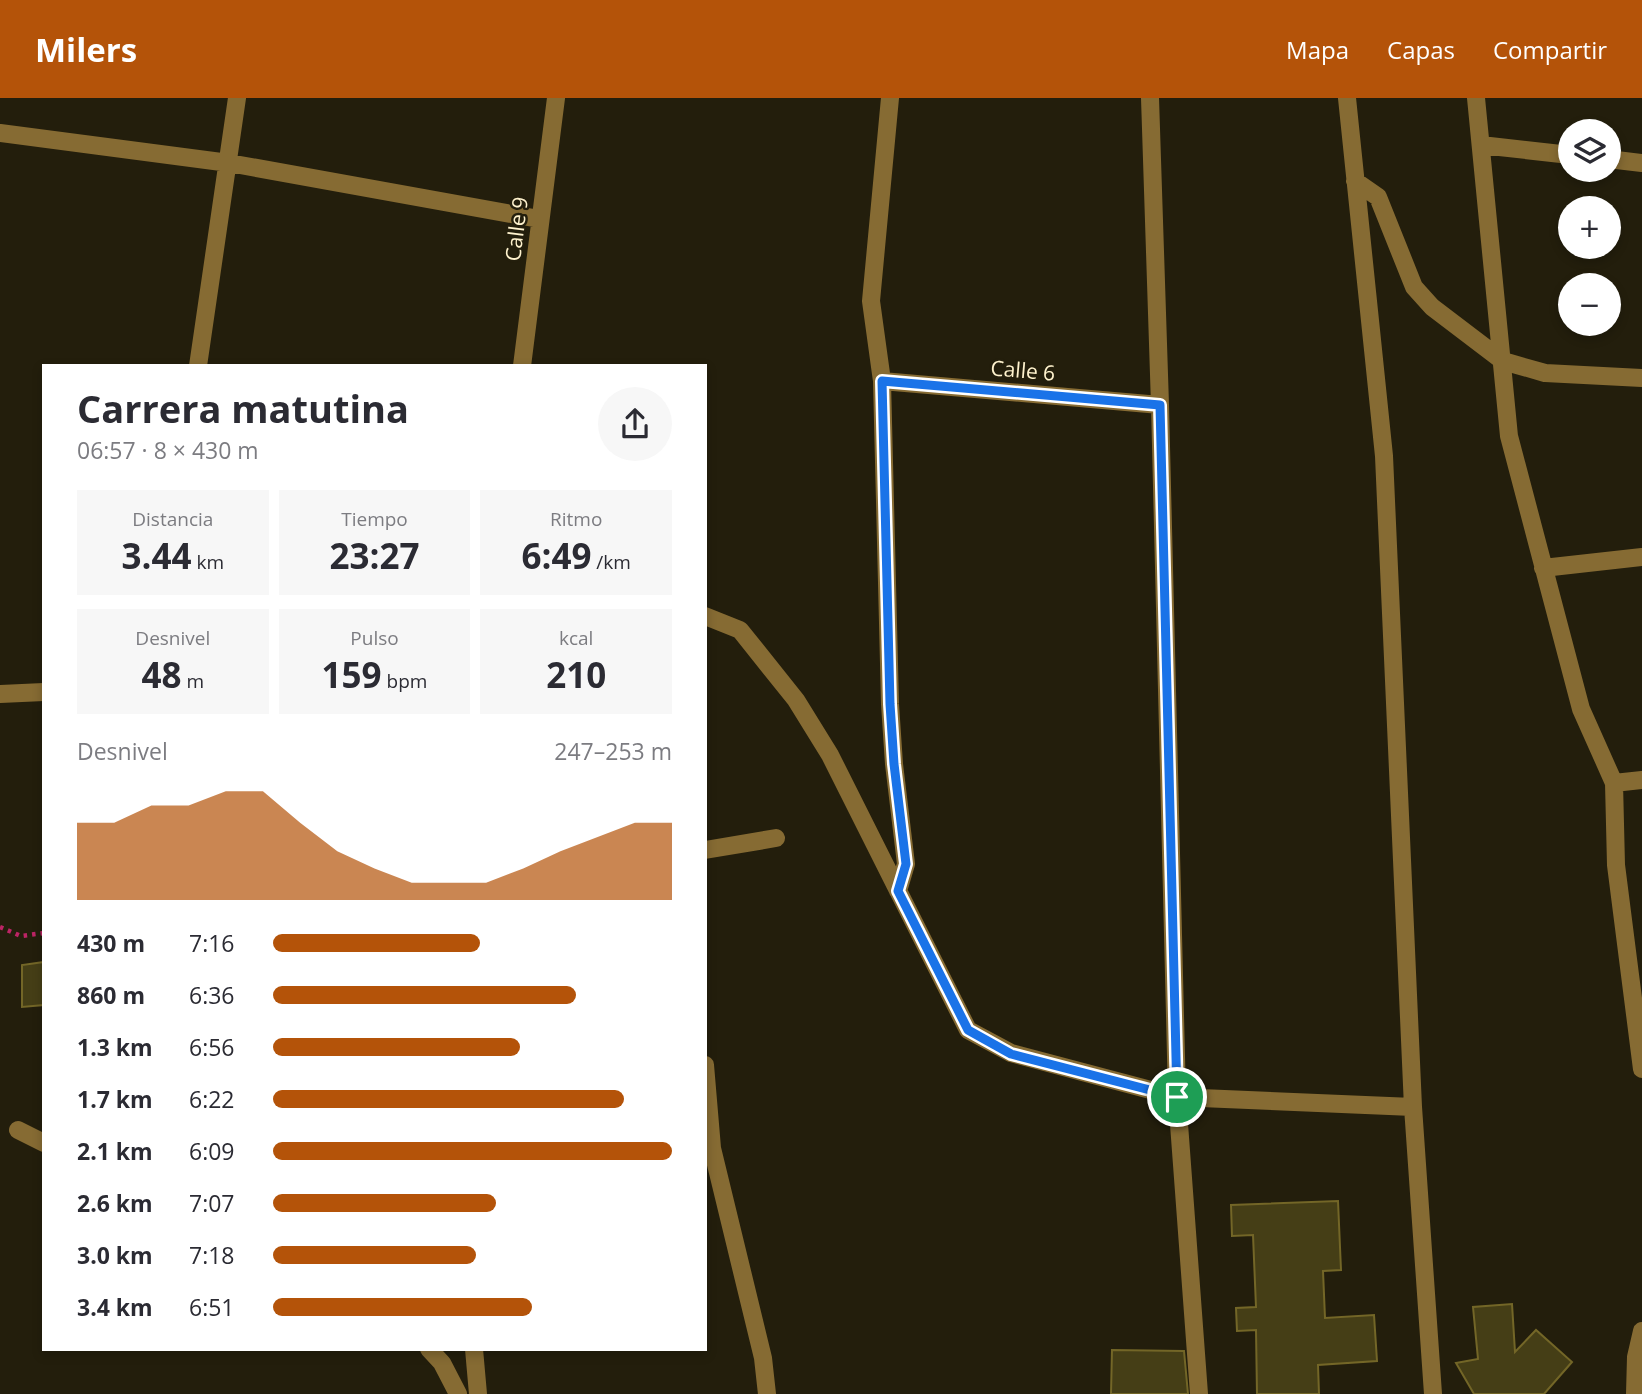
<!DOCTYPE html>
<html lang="es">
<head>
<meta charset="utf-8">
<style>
	body { margin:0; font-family:"Open Sans",sans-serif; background:#f7f7f7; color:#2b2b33; height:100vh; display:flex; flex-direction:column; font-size:26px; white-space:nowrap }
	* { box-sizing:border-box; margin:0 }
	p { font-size:23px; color:#7c7c81 }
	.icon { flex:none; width:38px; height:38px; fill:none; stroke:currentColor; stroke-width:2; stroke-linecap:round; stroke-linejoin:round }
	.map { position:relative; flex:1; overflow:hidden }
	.side { position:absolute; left:42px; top:266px; width:665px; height:987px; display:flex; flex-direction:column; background:#fff; border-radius:0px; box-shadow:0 4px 10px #0003 }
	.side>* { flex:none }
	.buttons { position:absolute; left:1558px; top:21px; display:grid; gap:14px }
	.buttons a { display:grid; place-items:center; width:63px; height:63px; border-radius:50%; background:#fff; box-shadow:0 4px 10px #0003; font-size:35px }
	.pin { position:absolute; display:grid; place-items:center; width:60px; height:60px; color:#fff; margin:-30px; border:4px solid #fff; border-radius:50%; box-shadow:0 2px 7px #0007 }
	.round { display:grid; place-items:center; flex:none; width:74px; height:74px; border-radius:37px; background:#f7f7f7 }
	.overview { display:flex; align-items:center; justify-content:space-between; height:119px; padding:0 35px }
	h1 { font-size:38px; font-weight:700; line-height:52px }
	.figures { display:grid; grid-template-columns:repeat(3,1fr); gap:10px; height:119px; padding:7px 35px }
	.figures div { display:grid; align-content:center; border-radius:0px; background:#f7f7f7; text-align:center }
	.figures b { font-size:35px; font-weight:700 }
	.figures small { font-size:19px; font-weight:400 }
	.figures p { font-size:19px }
	.chart { height:196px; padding:14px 35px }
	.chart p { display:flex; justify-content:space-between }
	.chart svg { width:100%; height:126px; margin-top:7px; fill:#b45309; opacity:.7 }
	ul { padding:0 35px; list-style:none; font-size:23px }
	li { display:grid; grid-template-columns:112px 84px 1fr; align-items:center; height:52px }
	li i { height:18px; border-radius:9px; background:#b45309 }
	header { display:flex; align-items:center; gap:42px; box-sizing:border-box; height:98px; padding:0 35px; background:#b45309; color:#fff }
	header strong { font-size:33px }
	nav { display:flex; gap:38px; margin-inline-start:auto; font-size:24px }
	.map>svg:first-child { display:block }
	.building { fill:#453e16; stroke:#736627; stroke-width:2 }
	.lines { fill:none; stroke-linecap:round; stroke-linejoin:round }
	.path { stroke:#bc2465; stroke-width:4.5; stroke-dasharray:3.5 5; stroke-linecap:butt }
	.minor { stroke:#866b33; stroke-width:18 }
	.route-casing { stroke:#fff; stroke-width:14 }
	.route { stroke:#1a73e8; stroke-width:9 }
	.labels { text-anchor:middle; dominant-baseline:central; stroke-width:5; stroke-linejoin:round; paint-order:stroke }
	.street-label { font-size:21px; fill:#fff3ce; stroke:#231e0c }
</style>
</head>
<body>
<header>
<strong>Milers</strong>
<nav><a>Mapa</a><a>Capas</a><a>Compartir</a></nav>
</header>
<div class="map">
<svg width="1642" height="1296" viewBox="0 0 1642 1296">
	<rect width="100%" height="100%" fill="#231e0c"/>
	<path class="building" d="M44,864V907L22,909V867Z
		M1338,1103L1341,1172L1323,1173L1325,1220L1374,1217L1377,1263L1318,1267L1319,1296H1257L1256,1232L1237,1233L1236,1210L1256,1209L1253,1137L1232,1138L1231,1107Z
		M1512,1206L1515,1254L1536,1232L1572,1264L1544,1296H1474L1456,1265L1478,1261L1473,1209Z
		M1112,1252L1184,1253L1188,1296H1111Z"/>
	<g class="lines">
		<path class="path" d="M0,829L21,838L44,835"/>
		<path class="minor" d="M890,0L871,203L882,283L890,606L894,666L906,766L898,793
			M1150,0L1160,307L1177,999L1199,1296
			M1347,0L1384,358L1413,1009L1433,1296
			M1476,0L1509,338L1581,611L1614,685L1616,767L1642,971
			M0,35L229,65L539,121
			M1481,47L1570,57
			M1608,61L1642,65
			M1355,83L1378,99L1414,189L1432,209L1503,263L1545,275L1642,280
			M198,268L237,0
			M522,268L556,0
			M882,283L1160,307
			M1543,470L1642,459
			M705,518L740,532L796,602L830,657L968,932L1011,955L1177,999L1413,1009
			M0,596L44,594
			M1614,685L1642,682
			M705,752L776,740
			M705,967L712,1050L763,1260L767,1296
			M18,1032L44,1045
			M429,1251L442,1265L458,1296
			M474,1251L478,1296
			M1635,1296L1636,1259L1642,1233"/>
	</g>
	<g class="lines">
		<g class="route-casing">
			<path id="route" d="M882,283L1160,307L1177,999L1011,956L968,932L898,793L906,766L894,666L890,606Z"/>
		</g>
		<use href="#route" class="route"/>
	</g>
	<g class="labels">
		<g class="street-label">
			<text transform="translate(516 131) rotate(-83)">Calle 9</text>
			<text transform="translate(1023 272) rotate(5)">Calle 6</text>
		</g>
	</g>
</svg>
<div class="buttons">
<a><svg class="icon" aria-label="layers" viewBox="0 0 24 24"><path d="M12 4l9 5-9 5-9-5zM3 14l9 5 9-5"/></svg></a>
<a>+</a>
<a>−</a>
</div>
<div class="pin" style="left:1177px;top:999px;background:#1e9e55"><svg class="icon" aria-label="arrive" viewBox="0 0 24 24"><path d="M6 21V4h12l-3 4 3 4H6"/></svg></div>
<section class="side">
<div class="overview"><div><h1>Carrera matutina</h1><p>06:57 · 8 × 430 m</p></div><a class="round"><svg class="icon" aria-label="share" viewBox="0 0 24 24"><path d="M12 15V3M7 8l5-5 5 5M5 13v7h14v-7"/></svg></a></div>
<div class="figures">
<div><p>Distancia</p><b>3.44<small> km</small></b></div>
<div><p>Tiempo</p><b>23:27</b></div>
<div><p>Ritmo</p><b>6:49<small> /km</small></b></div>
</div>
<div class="figures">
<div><p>Desnivel</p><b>48<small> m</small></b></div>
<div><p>Pulso</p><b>159<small> bpm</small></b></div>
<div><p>kcal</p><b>210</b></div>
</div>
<div class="chart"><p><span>Desnivel</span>247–253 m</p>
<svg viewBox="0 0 160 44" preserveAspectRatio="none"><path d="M0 44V17L10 17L20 11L30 11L40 6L50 6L60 17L70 27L80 33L90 38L100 38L110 38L120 33L130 27L140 22L150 17L160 17V44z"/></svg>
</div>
<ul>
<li><b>430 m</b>7:16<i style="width:52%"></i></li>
<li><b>860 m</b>6:36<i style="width:76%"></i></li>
<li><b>1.3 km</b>6:56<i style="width:62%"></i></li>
<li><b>1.7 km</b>6:22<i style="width:88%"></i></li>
<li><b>2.1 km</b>6:09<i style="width:100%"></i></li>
<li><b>2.6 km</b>7:07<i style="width:56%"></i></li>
<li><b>3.0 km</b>7:18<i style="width:51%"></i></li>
<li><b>3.4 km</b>6:51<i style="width:65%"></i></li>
</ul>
</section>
</div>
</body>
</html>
